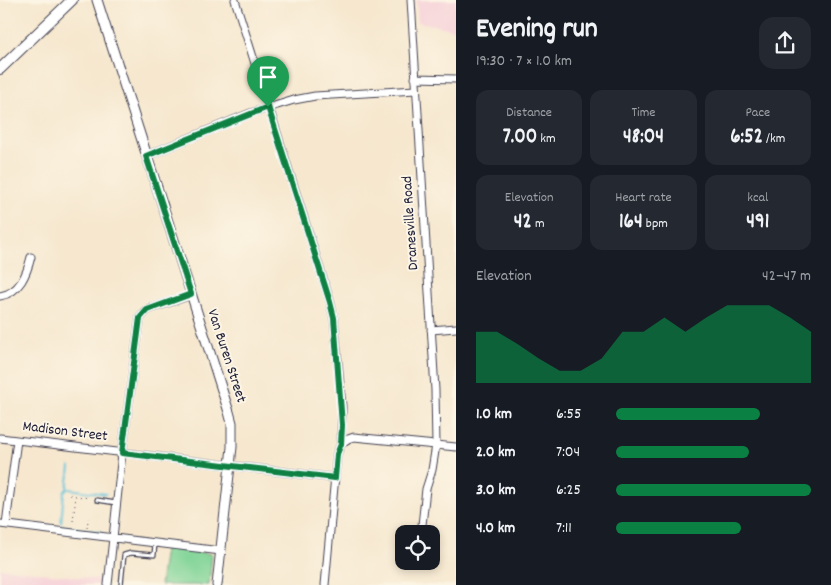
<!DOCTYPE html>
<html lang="en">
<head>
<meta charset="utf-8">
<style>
	body { margin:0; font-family:Dekko,sans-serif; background:#242831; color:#f1f3f6; height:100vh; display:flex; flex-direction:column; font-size:19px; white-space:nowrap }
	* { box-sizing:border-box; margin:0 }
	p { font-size:16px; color:#9ea1a6 }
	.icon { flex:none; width:28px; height:28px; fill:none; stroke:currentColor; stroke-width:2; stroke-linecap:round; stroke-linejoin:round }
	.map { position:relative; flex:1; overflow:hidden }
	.panel { display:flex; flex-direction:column; background:#171b24; width:375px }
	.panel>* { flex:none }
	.tools { position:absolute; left:395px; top:525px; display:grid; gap:10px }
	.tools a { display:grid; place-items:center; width:45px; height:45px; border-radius:10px; background:#171b24; box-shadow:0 2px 8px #0003; font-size:25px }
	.pin { position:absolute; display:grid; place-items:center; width:42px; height:42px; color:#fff; margin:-51px -21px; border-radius:50% 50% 50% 0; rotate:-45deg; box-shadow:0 0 5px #0007 }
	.pin .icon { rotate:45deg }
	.round { display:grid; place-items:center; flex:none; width:52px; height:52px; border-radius:15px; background:#242831 }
	.head { display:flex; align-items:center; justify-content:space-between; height:85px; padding:0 20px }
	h1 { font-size:28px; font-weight:800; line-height:38px }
	.figures { display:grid; grid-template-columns:repeat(3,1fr); gap:8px; height:85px; padding:5px 20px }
	.figures div { display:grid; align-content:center; border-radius:12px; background:#242831; text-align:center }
	.figures b { font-size:21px; font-weight:800 }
	.figures small { font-size:14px; font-weight:400 }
	.figures p { font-size:14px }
	.chart { height:140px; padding:10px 20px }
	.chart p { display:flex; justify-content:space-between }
	.chart svg { width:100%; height:90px; margin-top:5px; fill:#0b8043; opacity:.7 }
	ul { padding:0 20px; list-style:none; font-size:16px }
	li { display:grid; grid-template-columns:80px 60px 1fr; align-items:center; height:38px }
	li i { height:12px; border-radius:6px; background:#0b8043 }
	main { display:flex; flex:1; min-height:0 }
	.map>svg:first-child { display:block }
	.built { fill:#f6cfd8 }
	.green { fill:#80d497; stroke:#517b69 }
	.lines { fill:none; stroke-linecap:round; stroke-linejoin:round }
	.stream { stroke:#5abfd8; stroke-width:2 }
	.service-casing { stroke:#424051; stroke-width:5.5 }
	.minor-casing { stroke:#424051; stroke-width:9 }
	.tertiary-casing { stroke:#424051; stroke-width:11 }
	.primary-casing { stroke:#424051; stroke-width:12 }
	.path { stroke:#424051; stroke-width:1; stroke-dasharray:1 4; stroke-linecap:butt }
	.service { stroke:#fff; stroke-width:3 }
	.minor { stroke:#fff; stroke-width:7 }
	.tertiary { stroke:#fff; stroke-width:9 }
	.primary { stroke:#fff; stroke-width:10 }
	.route-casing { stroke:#fff; stroke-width:10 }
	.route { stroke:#0b8043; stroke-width:6 }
	.labels { text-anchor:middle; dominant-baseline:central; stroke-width:4; stroke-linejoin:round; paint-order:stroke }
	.street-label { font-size:15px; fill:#22223b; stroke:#fcf5e5 }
</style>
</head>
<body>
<main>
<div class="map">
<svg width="456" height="585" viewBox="0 0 456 585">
	<rect width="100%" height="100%" fill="#fcf5e5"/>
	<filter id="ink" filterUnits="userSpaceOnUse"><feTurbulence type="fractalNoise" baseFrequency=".02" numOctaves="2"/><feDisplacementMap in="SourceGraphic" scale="10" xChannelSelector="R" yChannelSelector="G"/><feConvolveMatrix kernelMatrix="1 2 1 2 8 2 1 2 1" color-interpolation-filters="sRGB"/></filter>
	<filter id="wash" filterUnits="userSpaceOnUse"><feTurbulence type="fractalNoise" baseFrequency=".0096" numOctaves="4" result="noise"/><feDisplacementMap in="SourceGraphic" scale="20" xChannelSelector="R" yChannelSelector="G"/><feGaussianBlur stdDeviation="1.12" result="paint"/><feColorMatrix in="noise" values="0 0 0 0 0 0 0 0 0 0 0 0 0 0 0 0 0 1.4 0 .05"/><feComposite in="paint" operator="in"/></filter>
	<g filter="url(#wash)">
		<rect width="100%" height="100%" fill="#f6e7ce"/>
		<path class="built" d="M416,0H456V30L418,22Z
			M0,568L103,580L102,585H0Z"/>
		<path class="green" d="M165,548L212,554L209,585H160Z"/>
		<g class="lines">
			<path class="stream" d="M69,489L106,494
				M61,523L64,492L67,489L70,467
				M62,526L86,530
				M88,530L102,532"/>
		</g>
	</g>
	<g filter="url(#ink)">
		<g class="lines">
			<g class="service-casing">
				<path id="service" d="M97,500L116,503
					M121,585L124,555L131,553L154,555L155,544"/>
			</g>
			<g class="minor-casing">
				<path id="minor" d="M235,0L330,301L334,318L342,407L341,444L337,454L325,585
					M411,0L435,390L436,445L432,470L426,489L421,534
					M415,78L456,79
					M146,156L251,113L294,100L315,96L416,90
					M0,296C20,293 27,273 31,257
					M431,330L456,328
					M0,438L335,478
					M341,444L348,439L354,437L456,447
					M0,524L221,551
					M6,524L17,440
					M108,585L122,453L140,318L147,310L191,295"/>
			</g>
			<g class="tertiary-casing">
				<path id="tertiary" d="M97,0L229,412L232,423V447L217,585"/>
			</g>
			<g class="primary-casing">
				<path id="primary" d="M0,69L72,0"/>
			</g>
			<path class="path" d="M70,495L89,498
				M73,521L76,496
				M87,528L89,514"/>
			<use href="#service" class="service"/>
			<use href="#minor" class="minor"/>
			<use href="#tertiary" class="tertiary"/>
			<use href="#primary" class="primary"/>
		</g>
	</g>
	<g class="lines" filter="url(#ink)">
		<g class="route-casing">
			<path id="route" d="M268,107L330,302L334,318L342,425L341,444L337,454L335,478L122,453L140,318L147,310L191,294L146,156Z"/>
		</g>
		<use href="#route" class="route"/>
	</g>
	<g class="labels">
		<g class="street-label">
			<text transform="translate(411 223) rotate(-94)">Dranesville Road</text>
			<text transform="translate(226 356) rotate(72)">Van Buren Street</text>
			<text transform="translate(65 432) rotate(7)">Madison Street</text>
		</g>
	</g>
</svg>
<div class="tools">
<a><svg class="icon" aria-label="locate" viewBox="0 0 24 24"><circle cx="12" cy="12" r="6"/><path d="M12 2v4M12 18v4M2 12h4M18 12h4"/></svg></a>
</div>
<div class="pin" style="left:268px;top:107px;background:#1e9e55"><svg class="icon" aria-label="arrive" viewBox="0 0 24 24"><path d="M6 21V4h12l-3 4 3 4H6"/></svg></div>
</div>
<section class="panel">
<div class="head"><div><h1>Evening run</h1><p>19:30 · 7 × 1.0 km</p></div><a class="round"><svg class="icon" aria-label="share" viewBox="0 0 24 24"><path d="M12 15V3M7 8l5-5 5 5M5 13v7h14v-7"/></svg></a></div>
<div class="figures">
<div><p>Distance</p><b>7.00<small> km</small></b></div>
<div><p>Time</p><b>48:04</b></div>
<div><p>Pace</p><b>6:52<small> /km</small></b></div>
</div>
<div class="figures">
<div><p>Elevation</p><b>42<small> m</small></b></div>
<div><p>Heart rate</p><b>164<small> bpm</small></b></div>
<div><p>kcal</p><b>491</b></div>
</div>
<div class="chart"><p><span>Elevation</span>42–47 m</p>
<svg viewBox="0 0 160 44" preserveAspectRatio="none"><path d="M0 44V19L10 19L20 25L30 32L40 38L50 38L60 32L70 19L80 19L90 12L100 19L110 12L120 6L130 6L140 6L150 12L160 19V44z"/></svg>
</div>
<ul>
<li><b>1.0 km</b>6:55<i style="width:74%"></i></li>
<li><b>2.0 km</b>7:04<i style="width:68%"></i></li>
<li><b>3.0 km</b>6:25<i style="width:100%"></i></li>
<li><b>4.0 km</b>7:11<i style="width:64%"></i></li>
</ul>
</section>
</main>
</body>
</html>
